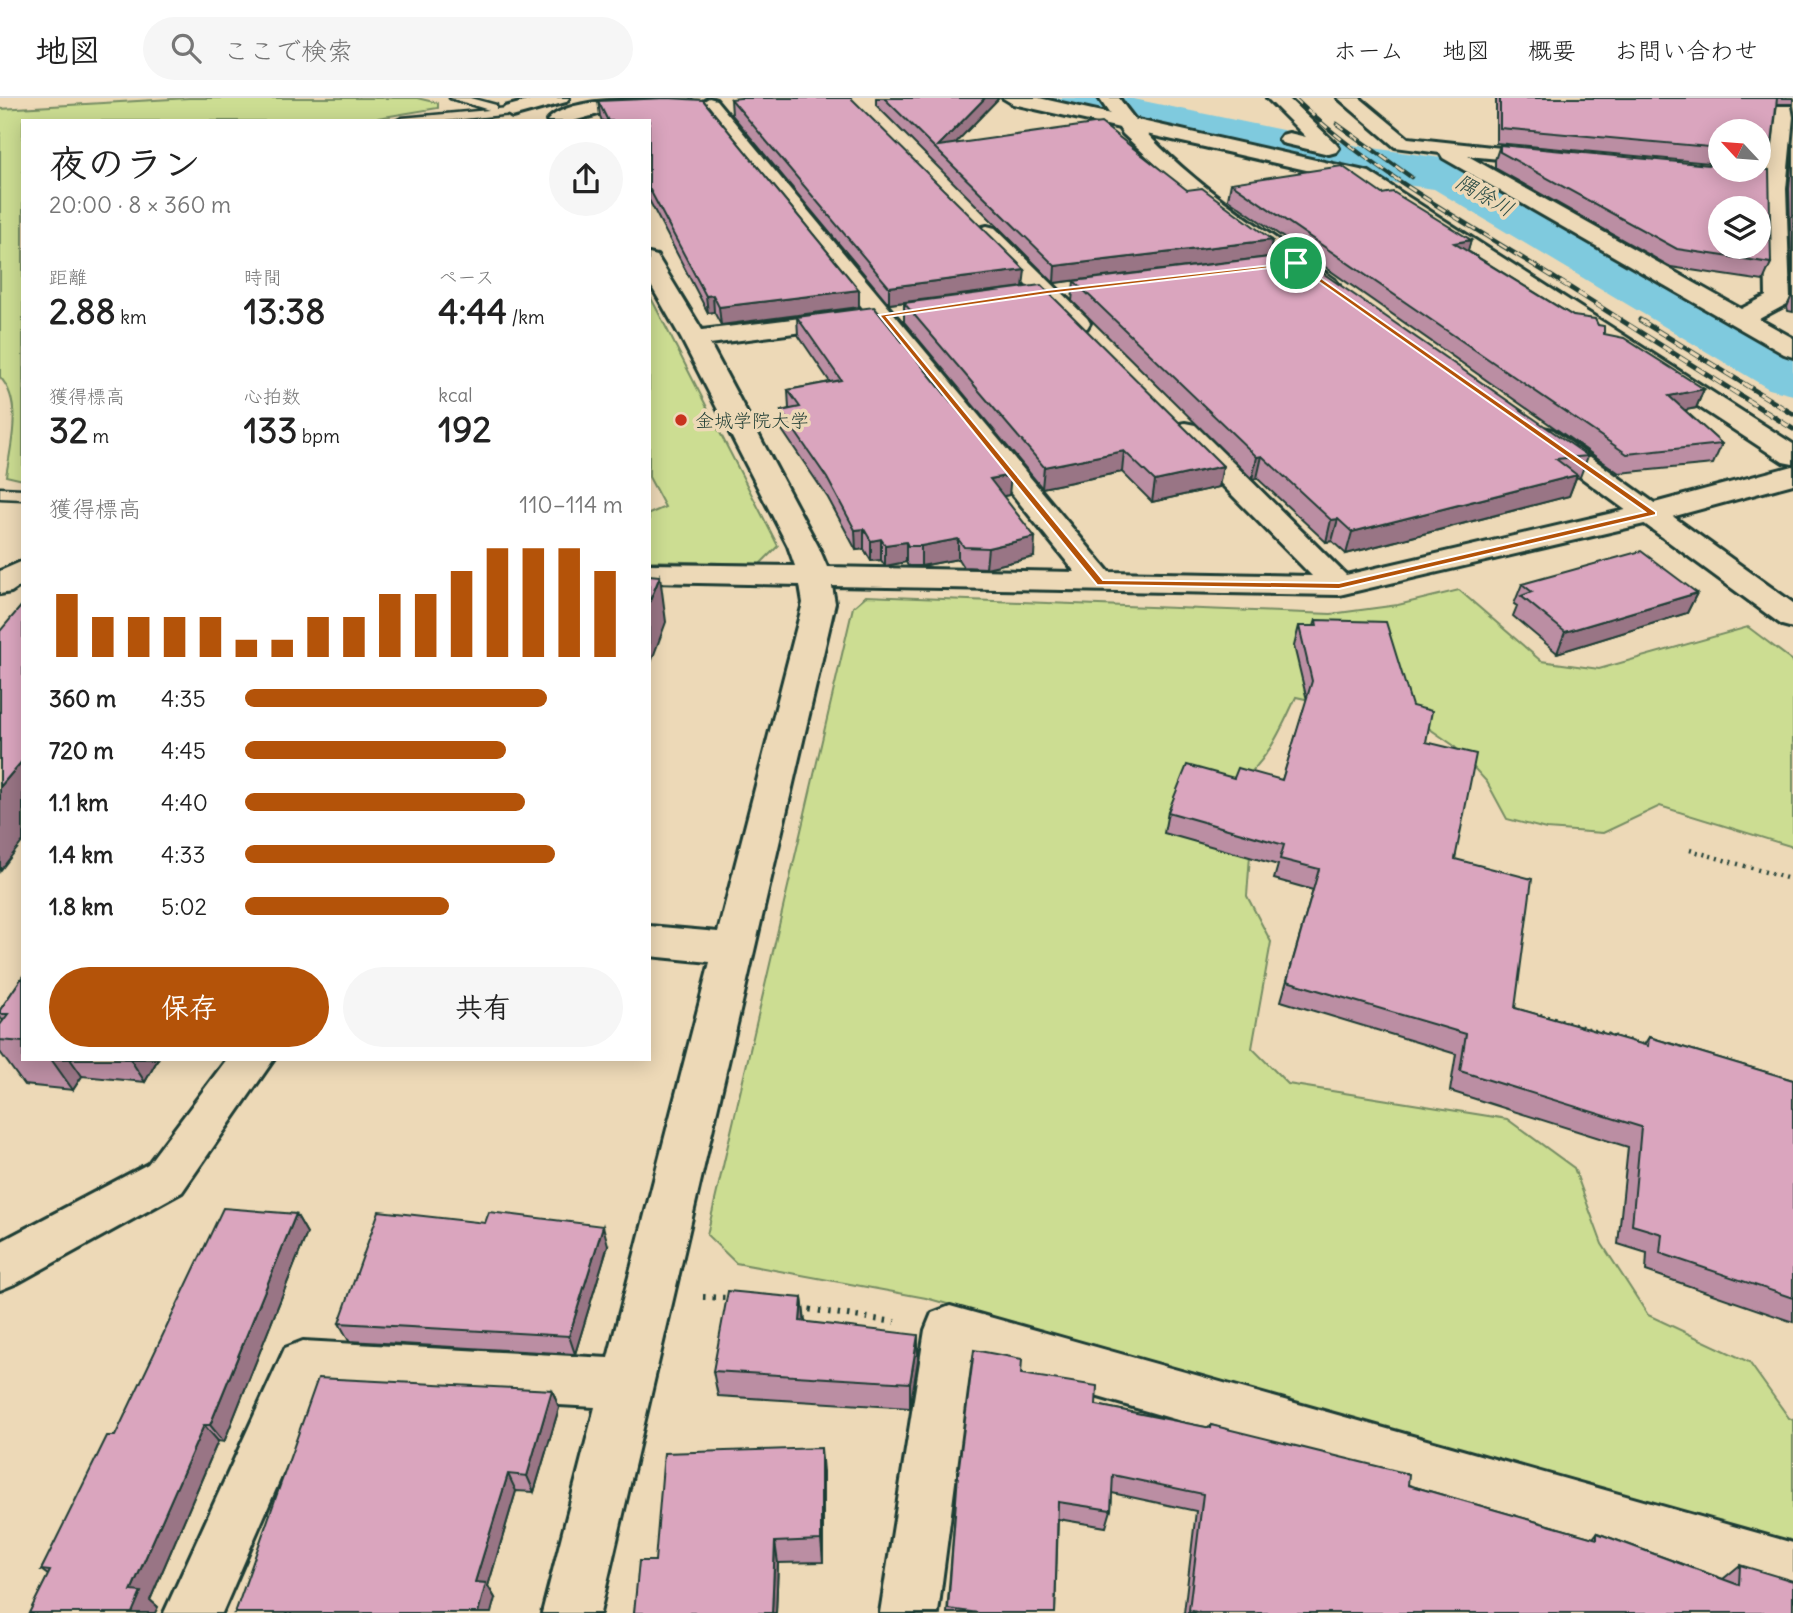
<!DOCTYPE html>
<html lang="ja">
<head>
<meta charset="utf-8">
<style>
	body { margin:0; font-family:Delius,"Klee One",sans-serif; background:#f6f6f6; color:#222; height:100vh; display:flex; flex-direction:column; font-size:26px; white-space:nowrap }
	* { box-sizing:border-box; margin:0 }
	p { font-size:23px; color:#767676 }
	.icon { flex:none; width:38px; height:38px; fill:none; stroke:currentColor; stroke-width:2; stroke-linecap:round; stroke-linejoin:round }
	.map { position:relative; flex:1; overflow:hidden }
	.sheet { position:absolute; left:21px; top:21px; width:630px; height:942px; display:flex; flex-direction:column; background:#fff; border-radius:0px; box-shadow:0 4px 18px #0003 }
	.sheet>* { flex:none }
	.needle { width:46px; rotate:296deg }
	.tools { position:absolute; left:1708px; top:21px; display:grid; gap:14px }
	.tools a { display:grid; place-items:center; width:63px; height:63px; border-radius:50%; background:#fff; box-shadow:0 4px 18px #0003; font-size:35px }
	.pin { position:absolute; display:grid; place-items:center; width:60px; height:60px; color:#fff; margin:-30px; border:4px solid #fff; border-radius:50%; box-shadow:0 2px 7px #0007 }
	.round { display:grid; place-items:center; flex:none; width:74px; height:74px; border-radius:37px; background:#f6f6f6 }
	.summary { display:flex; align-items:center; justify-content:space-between; height:119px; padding:0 28px }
	h1 { font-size:38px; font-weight:700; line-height:52px }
	.figures { display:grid; grid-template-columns:repeat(3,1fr); gap:10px; height:119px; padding:7px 28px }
	.figures div { display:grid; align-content:center }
	.figures b { font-size:35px; font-weight:700 }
	.figures small { font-size:19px; font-weight:400 }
	.figures p { font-size:19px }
	.chart { height:196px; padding:14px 28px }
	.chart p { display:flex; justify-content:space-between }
	.chart svg { width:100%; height:126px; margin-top:7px; stroke:#b45309; stroke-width:6 }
	.primary-button { display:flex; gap:14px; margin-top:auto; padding:14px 28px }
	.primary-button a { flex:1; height:80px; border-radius:42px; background:#b45309; color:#fff; font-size:28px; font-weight:700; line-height:80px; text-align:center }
	.primary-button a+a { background:#f6f6f6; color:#222 }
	ul { padding:0 28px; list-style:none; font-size:23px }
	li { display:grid; grid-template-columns:112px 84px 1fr; align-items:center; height:52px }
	li i { height:18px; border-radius:9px; background:#b45309 }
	header { display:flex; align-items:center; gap:42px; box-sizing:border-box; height:98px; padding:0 35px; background:#fff; border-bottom:2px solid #e0e0e0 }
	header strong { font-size:33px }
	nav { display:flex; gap:38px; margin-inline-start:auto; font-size:24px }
	.search { width:490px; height:63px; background:#f6f6f6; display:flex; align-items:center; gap:18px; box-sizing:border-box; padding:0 24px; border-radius:38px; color:#767676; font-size:26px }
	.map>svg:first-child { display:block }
	.green { fill:#ccdd92; stroke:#768d63; stroke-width:2 }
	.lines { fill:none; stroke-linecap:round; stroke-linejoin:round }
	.river { fill:#7fcade; fill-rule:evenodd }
	.lane-casing { stroke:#1f3d34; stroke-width:5 }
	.street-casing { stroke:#1f3d34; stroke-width:6 }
	.secondary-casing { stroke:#1f3d34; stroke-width:6 }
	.path-far1 { stroke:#1f3d34; stroke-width:4.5; stroke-dasharray:2 5; stroke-linecap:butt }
	.path { stroke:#1f3d34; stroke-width:6; stroke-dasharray:2.5 7; stroke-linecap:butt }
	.lane { fill:#edd9b7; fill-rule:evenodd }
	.street { fill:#edd9b7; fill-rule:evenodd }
	.secondary { fill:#edd9b7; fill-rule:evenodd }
	.rail-far1-casing { stroke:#1f3d34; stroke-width:4.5 }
	.rail-casing { stroke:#1f3d34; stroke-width:5 }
	.rail-far1 { stroke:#edd9b7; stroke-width:2.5; stroke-dasharray:9; stroke-linecap:butt }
	.rail { stroke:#edd9b7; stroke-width:3.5; stroke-dasharray:10; stroke-linecap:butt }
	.wall { fill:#bb8ea3; stroke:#1f3d34; stroke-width:2 }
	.shaded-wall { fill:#997485; stroke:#1f3d34; stroke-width:2 }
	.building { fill:#daa5be; stroke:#1f3d34; stroke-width:2; fill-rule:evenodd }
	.route { fill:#b45309; stroke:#fff; stroke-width:2; fill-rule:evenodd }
	.poi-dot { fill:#c8321e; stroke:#edd9b7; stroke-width:2.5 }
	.labels { text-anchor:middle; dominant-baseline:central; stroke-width:7; stroke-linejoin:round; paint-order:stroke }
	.far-poi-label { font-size:19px; fill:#1f3d34; stroke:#edd9b7; text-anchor:start }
	.far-water-label { font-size:21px; font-style:italic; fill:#294b45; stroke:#edd9b7 }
</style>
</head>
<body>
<header>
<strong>地図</strong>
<div class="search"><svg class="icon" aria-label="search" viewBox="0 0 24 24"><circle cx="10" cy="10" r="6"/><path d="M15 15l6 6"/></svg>ここで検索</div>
<nav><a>ホーム</a><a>地図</a><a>概要</a><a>お問い合わせ</a></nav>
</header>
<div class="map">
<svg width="1793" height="1515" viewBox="0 0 1793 1515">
	<rect width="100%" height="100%" fill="#edd9b7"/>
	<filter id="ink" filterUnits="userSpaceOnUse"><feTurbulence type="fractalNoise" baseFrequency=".0143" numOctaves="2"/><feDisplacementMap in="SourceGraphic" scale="14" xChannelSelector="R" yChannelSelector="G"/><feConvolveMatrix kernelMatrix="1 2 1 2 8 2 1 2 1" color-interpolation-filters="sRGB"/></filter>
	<g filter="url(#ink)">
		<path class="green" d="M189,0H417L438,5V10L360,23H23V382L6,378C11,347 23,304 0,279V11Z
			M649,196L778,448L760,466L649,463V416L665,409L649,379Z
			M1459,492L1541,563L1599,571L1748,529L1793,563V749L1660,708L1603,735L1546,731L1507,721L1487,684L1453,647L1424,627L1296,599C1277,641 1267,662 1232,693L1251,744L1247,798L1271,844L1252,950L1288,986L1507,1021L1574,1070L1602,1146L1648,1217L1749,1264L1789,1320L1793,1322V1444L926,1200L736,1165L707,1137L853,509L866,498L1331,516L1398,507Z"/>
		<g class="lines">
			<path class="river" d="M1032,0H1129L1359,48L1469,64L1793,248V297L1769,291L1434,91L1359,80L1057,15L1039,11Z"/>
			<g class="lane-casing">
				<path id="lane" d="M450,0H470L496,7V11L512,10L518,13L512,16L443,23H396L402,20L489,12Z
					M0,390L23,391V401L0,400Z"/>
			</g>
			<g class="street-casing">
				<path id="street" d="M538,0H569L566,4L512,19L502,13L505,9Z
					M709,0L716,2L1109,474L1312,478L1175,339L1171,333L1175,327L1185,325L1195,327L1346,477L1647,407L1793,368V386L1653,424L1339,497L832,488L835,505L600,1515H542L595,1309L318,1294L222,1515H164L285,1250L303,1243L608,1260L710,864L649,858V828L718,834L803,505L800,487L649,484V466L795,468L788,448L681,240L649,184V156L657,158L702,232L849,214L858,216L861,221L858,226L849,228L710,246L818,448L827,469L1075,474L702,10L699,6Z
					M1003,0H1039L1369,74L1793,346V366L1783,364L1355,83L1013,6Z
					M1267,0H1288L1336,46L1339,50L1336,54L1329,56L1282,45L1279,41L1282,37L1289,35L1306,39Z
					M1338,0H1360L1408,40L1558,56L1561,60L1558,64L1551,66L1468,58L1741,211L1766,198L1764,91L1774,12L1777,8H1791L1793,19L1786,91L1790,201L1787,206L1759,221L1793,240V259L1784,256L1443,60L1440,55L1395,49Z
					M650,1L657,3L660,7L657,11L602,15L573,23H547C565,1 624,2 650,1Z
					M987,128L995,130L1087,220L1090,225L1087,230L1078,232L1069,230L979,140L976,135L979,130Z
					M23,463V486L11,494L0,496V473Z
					M227,961H274L182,1094L17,1185L0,1192V1144L148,1066Z
					M950,1208L1793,1445V1501L971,1262L938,1515H880L925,1232L932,1215Z"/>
			</g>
			<g class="secondary-casing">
				<path id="secondary" d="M1099,0H1119C1168,74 1264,130 1335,182L1339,187L1335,192H1319L1175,84L1123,36Z
					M1543,330L1553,332L1793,505V530L1782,527L1533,344L1529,338L1533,332Z"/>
			</g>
			<path class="path-far1" d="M1690,752L1793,782
				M1540,917L1647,948"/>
			<path class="path" d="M703,1199L729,1200
				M800,1210L895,1224"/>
			<use href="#lane" class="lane"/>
			<use href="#street" class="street"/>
			<use href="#secondary" class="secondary"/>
			<g class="rail-far1-casing">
				<path id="rail-far1" d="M1294,0C1372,75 1473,128 1564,186
					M1337,26L1411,79"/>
			</g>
			<g class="rail-casing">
				<path id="rail" d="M1561,184L1793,331
					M1640,222L1793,316"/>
			</g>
			<use href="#rail-far1" class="rail-far1"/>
			<use href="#rail" class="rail"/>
		</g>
		<path class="wall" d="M667,0L703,2L859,192V209L721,227L714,214L708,215L649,102V23H602L600,18L598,3Z
			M876,0H999L955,45L1187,92L1272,142L1269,159L1054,185L876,7Z
			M1496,0H1793V7V6H1777L1771,56L1765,71H1759V33H1720V66L1496,45Z
			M731,1L1023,189L889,206L732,17Z
			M1793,46V214L1788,213L1787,209L1792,197L1789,91Z
			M1500,47L1771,165L1763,183L1671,169L1495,70V62Z
			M1231,85L1382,96L1471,142L1468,153L1573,218L1598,227L1604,236L1704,291L1696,310L1684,312L1722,346L1713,366L1619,375L1228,101Z
			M1074,183L1588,358L1580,379L1576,380L1569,398L1346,456L1332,443L1326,444L1257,380L1252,381L1072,203Z
			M904,205L1219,389L1152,404L1122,374L1042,390L904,224Z
			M797,219L1009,397L1003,398L1034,459L986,470L963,469L958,461L921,468H908L906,464L885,468L881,462L871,463L864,451L856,452L828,400L782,332L781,313L789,311L788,292L830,284L798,237Z
			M1522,486L1697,495L1687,515L1557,555L1513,518L1517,508L1514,506Z
			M1316,522L1412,608L1426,644L1455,761L1515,910L1644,947L1649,939L1793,982V1224L1646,1173L1647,1155L1618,1146L1628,1049L1450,993L1456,956L1281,903L1313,792L1274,781L1278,767L1164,735L1168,714L1234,680L1282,682L1307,602L1294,548L1299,528H1314Z
			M23,878V961H158L145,984L82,978L73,992L24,987L0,954V927L3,923L0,919V912Z
			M296,1116L307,1135L224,1344L218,1343L150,1502L158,1509L48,1477L41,1472L115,1338Z
			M608,1147L575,1256L349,1243L339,1225Z
			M802,1200L805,1223L918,1262L910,1310L718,1298L713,1273Z
			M1021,1276L1096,1307L1210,1330L1211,1327L1408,1387L1593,1440L1597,1435L1723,1481L1740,1467L1793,1515H1184L1196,1413L1112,1395L1111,1412L1106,1429L1058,1421L1055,1515H947L958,1376Z
			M552,1292L559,1310L534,1394L516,1393L488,1488L495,1500L235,1515Z
			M823,1374V1464L778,1465L776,1515H634L655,1463Z"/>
		<path class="shaded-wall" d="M985,0H999L943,58L938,48Z
			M1272,142L1269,159L1054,185L1055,168Z
			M1471,142L1466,159L1454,145Z
			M1025,172L1023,189L889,206V189Z
			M859,192V209L721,227L719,209Z
			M713,197L714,214L708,215L706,198Z
			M1704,291L1696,310L1661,317L1669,298Z
			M1124,353L1122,374L1042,390L1044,369Z
			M1262,358L1257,380L1252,381L1257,359Z
			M1223,368L1219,389L1152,404L1155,383Z
			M1011,377L1009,397L989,401L990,381Z
			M1577,377L1569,398L1346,456L1352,434Z
			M1338,421L1332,443L1326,444L1331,422Z
			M864,431V451L856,452L855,432Z
			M1035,439L1034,459L986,470L988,450Z
			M881,441V462L871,463V443Z
			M958,441V461L921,468V448Z
			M906,444V464L885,468V447Z
			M660,478L666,524L649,570V505Z
			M1697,495L1687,515L1557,555L1565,534Z
			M23,662V743L0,773V689Z
			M51,961H70L82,978L73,992Z
			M130,961H158L145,984Z
			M296,1116L307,1135L224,1344L210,1327Z
			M603,1128L608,1147L575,1256L569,1238Z
			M802,1200L805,1227L800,1223Z
			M918,1237V1262L910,1310V1285Z
			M552,1292L559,1310L534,1394L527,1378Z
			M204,1327L218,1343L150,1502L158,1509L155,1515H132L131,1493Z
			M821,1350L823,1374V1464L821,1442Z
			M508,1376L516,1393L488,1488L495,1500L491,1515H478L475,1484Z
			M775,1444L778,1465L776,1515H772Z"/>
		<path class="building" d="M667,0L703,2L859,192L719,209L713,197L706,198L649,90V23H608L598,3Z
			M740,0H851L1025,172L889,189L731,1Z
			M884,0H985L938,48L1101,25L1187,92L1202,90L1272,142L1055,168Z
			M1500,0H1777L1771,56L1759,55V33H1720V50L1500,30Z
			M1500,47L1720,68V72L1759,71L1769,72L1771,165L1677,151L1500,54ZM1720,110H1759V149H1720Z
			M1342,68L1382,96L1393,94L1471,142L1454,145L1573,218L1595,221L1598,227L1604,228V236L1624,240L1704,291L1669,298L1722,346L1627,356L1231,85Z
			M1295,156L1588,358L1556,361L1577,377L1352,434L1338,421L1331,422L1262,358L1257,359L1074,183Z
			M1041,187L1223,368L1155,383L1124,353L1044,369L904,205Z
			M874,209L1011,377L990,381L1035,439L988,450L964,449L958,441L921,448H908L906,444L885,447L881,441L871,443L864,431L855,432L827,380L781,313L800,309L788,292L841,282L797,219Z
			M1641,453L1697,495L1565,534L1521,498L1532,494L1522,486Z
			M649,477L660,478L649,505Z
			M23,506V662L0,689V533Z
			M1316,522L1386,524L1412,608L1432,613L1426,644L1476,656L1455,761L1532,781L1515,910L1648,948L1649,939L1793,982V1200L1660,1155L1662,1136L1632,1127L1641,1029L1460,973L1466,936L1287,883L1319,771L1280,761L1284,747L1168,714L1187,667L1234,680L1238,670L1282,682L1312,583L1299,528H1317Z
			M23,878V944L0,942V927L8,916H0V912Z
			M223,1110L296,1116L210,1327H204L131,1493L141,1494L132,1515H29L50,1473L41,1472L107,1338H115Z
			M379,1113L485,1125L489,1114L603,1128L569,1238L339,1225Z
			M728,1193L802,1200L800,1223L918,1237L910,1285L713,1273Z
			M974,1252L1022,1261L1021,1276L1097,1288L1096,1307L1211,1330V1327L1409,1376L1408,1387L1597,1441V1435L1739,1487L1740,1467L1793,1483V1515H1200L1189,1512L1203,1396L1113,1377L1111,1412L1058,1404L1055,1515H979L948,1511L958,1376Z
			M318,1280L552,1292L527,1378L508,1376L475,1484L486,1485L478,1515H235Z
			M821,1350V1442L775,1444L772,1515H634L639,1463H655L664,1355Z"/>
	</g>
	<path class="route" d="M1298,164L1656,414V417L1339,491L1097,487L879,217L1047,192ZM1295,167L1645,414L1339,485L1103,482L887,219L1047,196Z"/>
	<circle class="poi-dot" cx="681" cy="322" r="7"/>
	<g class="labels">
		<g class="far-poi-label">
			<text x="695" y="322">金城学院大学</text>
		</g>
		<g class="far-water-label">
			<text transform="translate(1485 97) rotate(30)">隅除川</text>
		</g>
	</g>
</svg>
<div class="tools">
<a><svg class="needle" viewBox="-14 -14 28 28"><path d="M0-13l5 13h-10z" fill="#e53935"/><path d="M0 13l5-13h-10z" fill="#767676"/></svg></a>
<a><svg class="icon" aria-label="layers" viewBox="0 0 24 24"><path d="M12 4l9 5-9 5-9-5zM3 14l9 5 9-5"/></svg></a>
</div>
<div class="pin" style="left:1296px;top:165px;background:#1e9e55"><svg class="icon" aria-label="arrive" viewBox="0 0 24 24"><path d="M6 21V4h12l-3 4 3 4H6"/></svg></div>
<section class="sheet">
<div class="summary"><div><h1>夜のラン</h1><p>20:00 · 8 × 360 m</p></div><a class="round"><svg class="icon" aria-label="share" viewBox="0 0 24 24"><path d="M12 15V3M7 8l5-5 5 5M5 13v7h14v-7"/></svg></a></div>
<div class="figures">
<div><p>距離</p><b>2.88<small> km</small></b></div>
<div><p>時間</p><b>13:38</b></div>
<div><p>ペース</p><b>4:44<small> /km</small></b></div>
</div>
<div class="figures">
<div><p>獲得標高</p><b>32<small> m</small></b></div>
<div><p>心拍数</p><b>133<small> bpm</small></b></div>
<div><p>kcal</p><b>192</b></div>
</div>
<div class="chart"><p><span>獲得標高</span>110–114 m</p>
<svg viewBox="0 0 160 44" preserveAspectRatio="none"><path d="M5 44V22M15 44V30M25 44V30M35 44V30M45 44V30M55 44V38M65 44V38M75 44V30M85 44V30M95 44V22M105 44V22M115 44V14M125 44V6M135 44V6M145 44V6M155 44V14"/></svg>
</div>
<ul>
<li><b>360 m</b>4:35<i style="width:80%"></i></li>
<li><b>720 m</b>4:45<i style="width:69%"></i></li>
<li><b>1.1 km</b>4:40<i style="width:74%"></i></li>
<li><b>1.4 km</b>4:33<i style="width:82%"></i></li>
<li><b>1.8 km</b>5:02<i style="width:54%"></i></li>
</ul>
<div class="primary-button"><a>保存</a><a>共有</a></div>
</section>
</div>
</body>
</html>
